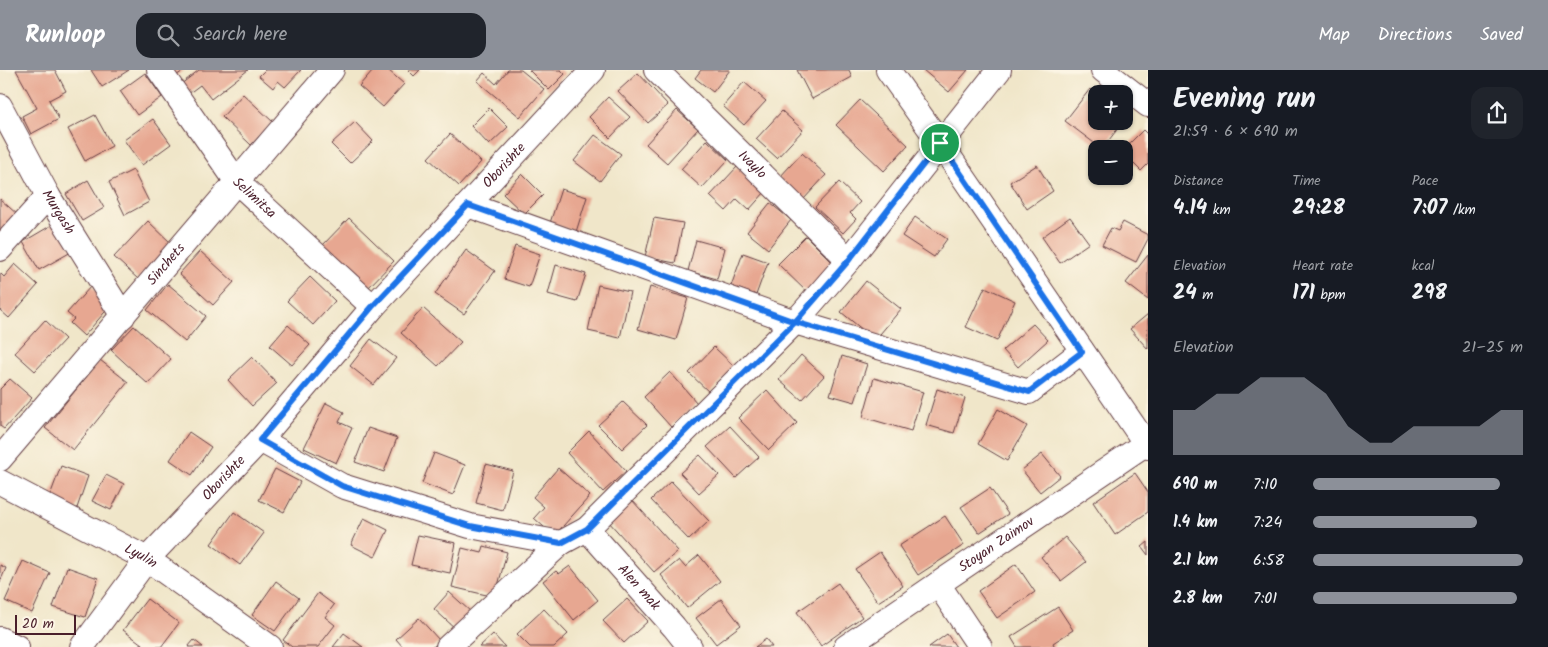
<!DOCTYPE html>
<html lang="en">
<head>
<meta charset="utf-8">
<style>
	body { margin:0; font-family:Kalam,sans-serif; background:#20242c; color:#f1f3f6; height:100vh; display:flex; flex-direction:column; font-size:19px; white-space:nowrap }
	* { box-sizing:border-box; margin:0 }
	p { font-size:16px; color:#9ea1a6 }
	.icon { flex:none; width:28px; height:28px; fill:none; stroke:currentColor; stroke-width:2; stroke-linecap:round; stroke-linejoin:round }
	.map { position:relative; flex:1; overflow:hidden }
	.side { display:flex; flex-direction:column; background:#171b24; width:400px }
	.side>* { flex:none }
	.buttons { position:absolute; left:1088px; top:15px; display:grid; gap:10px }
	.buttons a { display:grid; place-items:center; width:45px; height:45px; border-radius:10px; background:#171b24; box-shadow:0 1px 4px #0004; font-size:25px }
	.scale { position:absolute; left:15px; bottom:12px; width:61px; box-sizing:border-box; padding-left:5px; border:2px solid #4a1f2b; border-top:0; font-size:14px; line-height:18px; white-space:nowrap; color:#4a1f2b; -webkit-text-stroke:4px #fcf5e5; paint-order:stroke }
	.pin { position:absolute; display:grid; place-items:center; width:42px; height:42px; color:#fff; margin:-21px; border:2px solid #fff; border-radius:50%; box-shadow:0 1px 5px #0007 }
	.round { display:grid; place-items:center; flex:none; width:52px; height:52px; border-radius:15px; background:#20242c }
	.head { display:flex; align-items:center; justify-content:space-between; height:85px; padding:0 25px }
	h1 { font-size:28px; font-weight:600; line-height:38px }
	.metrics { display:grid; grid-template-columns:repeat(3,1fr); gap:8px; height:85px; padding:5px 25px }
	.metrics div { display:grid; align-content:center }
	.metrics b { font-size:21px; font-weight:600 }
	.metrics small { font-size:14px; font-weight:400 }
	.metrics p { font-size:14px }
	.chart { height:140px; padding:10px 25px }
	.chart p { display:flex; justify-content:space-between }
	.chart svg { width:100%; height:90px; margin-top:5px; fill:#8c9099; opacity:.7 }
	ul { padding:0 25px; list-style:none; font-size:16px }
	li { display:grid; grid-template-columns:80px 60px 1fr; align-items:center; height:38px }
	li i { height:12px; border-radius:6px; background:#8c9099 }
	header { display:flex; align-items:center; gap:30px; box-sizing:border-box; height:70px; padding:0 25px; background:#8c9099; color:#fff }
	header strong { font-size:24px }
	nav { display:flex; gap:28px; margin-inline-start:auto; font-size:18px }
	.search { width:350px; height:45px; background:#20242c; display:flex; align-items:center; gap:12px; box-sizing:border-box; padding:0 18px; border-radius:15px; color:#9ea1a6; font-size:19px }
	main { display:flex; flex:1; min-height:0 }
	.map>svg:first-child { display:block }
	.building { fill:#e7a791 }
	.lines { fill:none; stroke-linecap:round; stroke-linejoin:round }
	.minor-casing { stroke:#633d43; stroke-width:26 }
	.minor { stroke:#fff; stroke-width:24 }
	.route-casing { stroke:#fff; stroke-width:10 }
	.route { stroke:#1a73e8; stroke-width:6 }
	.labels { text-anchor:middle; dominant-baseline:central; stroke-width:4.5; stroke-linejoin:round; paint-order:stroke }
	.street-label { font-size:14px; fill:#4a1f2b; stroke:#fcf5e5 }
</style>
</head>
<body>
<header>
<strong>Runloop</strong>
<div class="search"><svg class="icon" aria-label="search" viewBox="0 0 24 24"><circle cx="10" cy="10" r="6"/><path d="M15 15l6 6"/></svg>Search here</div>
<nav><a>Map</a><a>Directions</a><a>Saved</a></nav>
</header>
<main>
<div class="map">
<svg width="1148" height="577" viewBox="0 0 1148 577">
	<rect width="100%" height="100%" fill="#fcf5e5"/>
	<filter id="ink" filterUnits="userSpaceOnUse"><feTurbulence type="fractalNoise" baseFrequency=".02" numOctaves="2"/><feDisplacementMap in="SourceGraphic" scale="10" xChannelSelector="R" yChannelSelector="G"/><feConvolveMatrix kernelMatrix="1 2 1 2 8 2 1 2 1" color-interpolation-filters="sRGB"/></filter>
	<filter id="wash" filterUnits="userSpaceOnUse"><feTurbulence type="fractalNoise" baseFrequency=".0096" numOctaves="4" result="noise"/><feDisplacementMap in="SourceGraphic" scale="20" xChannelSelector="R" yChannelSelector="G"/><feGaussianBlur stdDeviation="1.12" result="paint"/><feColorMatrix in="noise" values="0 0 0 0 0 0 0 0 0 0 0 0 0 0 0 0 0 1.4 0 .05"/><feComposite in="paint" operator="in"/></filter>
	<g filter="url(#wash)">
		<rect width="100%" height="100%" fill="#f0e6c9"/>
		<g id="blocks">
			<path class="building" d="M16,0H55L66,21L49,30L59,49L31,64L22,46L37,38Z
				M91,0H129L102,17Z
				M169,0H185L174,7Z
				M199,0H248L211,29L200,15L188,24L180,15Z
				M265,0H301L285,17L278,11L273,18L259,6Z
				M373,0H388L404,14L383,37L359,16Z
				M408,0H420L414,6Z
				M508,0H521L544,19L520,47L477,11L484,3L496,14Z
				M529,0H561L565,4L549,20Z
				M701,0H730L713,22L695,8Z
				M797,0H849L852,7L812,29Z
				M923,0H968L949,22Z
				M145,3L162,27L137,45L120,21Z
				M638,3L668,35L648,53L618,21Z
				M744,12L766,31L744,55L723,36Z
				M1090,19L1096,24V51H1124V46L1126,48L1102,79L1065,51Z
				M243,24L273,52L251,75L222,47Z
				M608,27L630,47L610,68L589,47Z
				M860,30L908,75L884,101L836,55Z
				M489,38L508,57L489,75L471,56Z
				M677,40L698,59L667,93L646,74Z
				M782,41L803,60L777,88L756,69Z
				M95,45L112,76L85,91L68,59Z
				M153,49L171,74L142,95L124,70Z
				M355,52L373,71L350,93L331,74Z
				M1143,60L1148,65V94L1141,101L1124,84V79Z
				M450,64L481,92L459,116L428,88Z
				M595,65L621,84L600,111L574,91Z
				M707,70L728,90L702,118L681,99Z
				M802,83L826,105L803,130L779,108Z
				M1037,95L1053,121L1027,139L1010,112Z
				M737,97L765,122L749,140L737,129L726,141L710,126Z
				M133,100L149,132L125,145L109,112Z
				M522,104L543,125L524,144L503,124Z
				M88,110L104,138L82,151L66,124Z
				M839,112L860,132L850,143L856,149L843,163L815,137Z
				M561,119L587,127L576,162L550,153Z
				M0,129L18,145L0,165Z
				M770,133L791,150L768,179L747,162Z
				M915,147L947,169L934,187L902,166Z
				M1070,147L1089,173L1060,193L1042,167Z
				M349,148L394,191L365,221L320,178Z
				M654,148L683,153L675,193L645,187Z
				M148,151L172,174L138,209L114,187Z
				M57,152L73,181L39,200L23,172Z
				M1123,152L1148,165V169L1136,192L1102,175L1111,158L1118,161Z
				M806,166L837,197L810,225L778,194Z
				M696,170L725,178L717,209L688,201Z
				M515,176L540,184L529,217L504,209Z
				M466,180L495,201L464,244L435,224Z
				M200,181L234,212L213,235L179,204Z
				M743,183L768,192L756,225L731,216Z
				M1148,185V230L1126,213Z
				M15,194L38,215L9,248L0,240V203L4,207Z
				M556,195L586,204L577,232L548,224Z
				M310,207L335,231L313,255L287,231Z
				M866,211L901,239L875,270L841,242Z
				M168,214L206,246L185,272L147,240Z
				M598,215L630,222L620,268L588,261Z
				M91,216L111,235L84,266L70,253L74,249L67,243Z
				M650,217L688,228L676,270L638,259Z
				M985,217L1015,231L997,271L966,257Z
				M423,238L461,272L438,296L401,263Z
				M1148,244V279L1130,259Z
				M45,250L65,269L35,301L15,283Z
				M1033,254L1048,270L1018,297L1003,280Z
				M288,255L310,275L292,295L270,276Z
				M134,256L171,289L148,314L111,280Z
				M371,269L396,288L374,315L350,296Z
				M714,277L735,297L710,323L689,303Z
				M801,285L824,306L802,330L779,310Z
				M842,286L867,294L855,332L830,325Z
				M252,287L277,313L252,336L228,310Z
				M100,290L128,312L73,380L45,358Z
				M670,302L697,333L671,357L644,327Z
				M874,308L923,322L911,361L863,347Z
				M10,309L32,328L4,359L0,356V319Z
				M937,319L965,328L954,363L926,355Z
				M767,320L797,353L769,380L738,348Z
				M623,332L647,355L622,379L598,355Z
				M326,333L344,342L339,352L352,358L336,393L304,378Z
				M998,339L1027,356L1007,391L978,374Z
				M730,356L759,387L736,408L707,377Z
				M368,358L397,368L384,402L355,392Z
				M589,361L626,401L603,422L567,383Z
				M189,362L211,377L192,405L170,390Z
				M434,383L465,395L453,425L422,413Z
				M1042,384L1060,406L1040,422L1022,400Z
				M700,385L719,405L699,423L680,403Z
				M486,394L513,401L503,440L476,433Z
				M61,396L88,406L76,441L48,431Z
				M558,398L590,426L554,466L534,448L544,437L533,427Z
				M275,399L300,412L284,442L259,430Z
				M1135,403L1148,422V442L1115,465L1093,432Z
				M106,405L124,414L111,440L92,431Z
				M671,411L709,451L689,470L651,430Z
				M990,418L1008,444L979,463L961,437Z
				M632,430L678,481L654,502L608,451Z
				M234,442L264,463L240,495L211,474Z
				M945,446L964,475L918,505L899,476Z
				M364,448L388,460L375,487L351,475Z
				M418,465L456,473L450,503L411,495Z
				M1065,467L1086,492L1061,511L1041,487Z
				M1148,472V485L1142,477Z
				M484,476L507,482L495,527L452,517L462,478L482,483Z
				M880,482L903,516L878,532L855,499Z
				M699,485L720,511L687,538L661,505L679,490L685,497Z
				M23,491L50,503L32,543L5,531Z
				M1016,494L1035,522L997,548L978,521Z
				M0,495L6,498L0,512Z
				M570,496L598,530L574,550L543,511L556,501L559,504Z
				M67,497L98,508L85,547L53,537Z
				M276,511L299,528L275,561L252,545Z
				M838,513L862,547L821,576L797,542Z
				M449,522L471,542L456,559L434,539Z
				M318,523L334,535L325,547L335,555L318,577H292L283,570Z
				M147,529L179,553L161,577H146L123,560Z
				M627,529L648,551L624,573L603,551Z
				M721,529L741,555L716,574L696,548Z
				M1058,537L1073,560L1053,573L1055,577H1017L1011,567Z
				M544,539L568,564L554,577H530L517,564Z
				M419,548L440,571L433,577H403L396,569Z
				M344,563L363,577H333Z
				M493,564L505,577H479Z
				M947,564L956,577H929Z
				M766,569L772,577H755Z
				M194,570L203,577H188Z"/>
		</g>
	</g>
	<g filter="url(#ink)">
		<use href="#blocks" fill-opacity="0" stroke="#633d43" stroke-width="1"/>
		<g class="lines">
			<g class="minor-casing">
				<g id="minor">
					<path id="s1" d="M159,0L237,112L373,237"/>
					<path id="s2" d="M656,0L849,190"/>
					<path d="M888,0L940,73L1148,377"/>
					<path d="M1103,0L1148,35"/>
					<path id="s3" d="M0,36L48,126L123,246"/>
					<path d="M468,135L795,252L1029,322L1082,281"/>
					<path d="M0,179L48,126"/>
					<path d="M260,370L342,416L470,456L561,473"/>
					<path id="s4" d="M0,389L332,0"/>
					<path id="s5" d="M0,412L147,489L270,577"/>
					<path id="s6" d="M587,459L674,557L690,577"/>
					<path d="M938,514L980,577"/>
					<path d="M0,569L17,577"/>
					<path id="s7" d="M82,577L147,489L260,370L373,237L593,0"/>
					<path d="M448,577L561,473L587,459L795,252L849,190L999,0"/>
					<path id="s8" d="M846,577L938,514L1148,372"/>
				</g>
			</g>
			<use href="#minor" class="minor"/>
		</g>
	</g>
	<g class="lines" filter="url(#ink)">
		<g class="route-casing">
			<path id="route" d="M940,73L849,190L795,252L468,135L372,237L260,370L342,416L470,456L561,473L587,459L795,252L1029,322L1082,282L940,73"/>
		</g>
		<use href="#route" class="route"/>
	</g>
	<g class="labels">
		<g class="street-label">
			<text stroke="none"><textPath href="#s2" startOffset="135">Ivaylo</textPath></text>
			<text stroke="none"><textPath href="#s7" startOffset="641">Oborishte</textPath></text>
			<text stroke="none"><textPath href="#s1" startOffset="160">Selimitsa</textPath></text>
			<text stroke="none"><textPath href="#s3" startOffset="121">Murgash</textPath></text>
			<text stroke="none"><textPath href="#s4" startOffset="256">Sinchets</textPath></text>
			<text stroke="none"><textPath href="#s7" startOffset="221">Oborishte</textPath></text>
			<text stroke="none"><textPath href="#s8" startOffset="182">Stoyan Zaimov</textPath></text>
			<text stroke="none"><textPath href="#s5" startOffset="159">Lyulin</textPath></text>
			<text stroke="none"><textPath href="#s6" startOffset="78">Alen mak</textPath></text>
		</g>
	</g>
</svg>
<div class="buttons">
<a>+</a>
<a>−</a>
</div>
<div class="scale">20 m</div>
<div class="pin" style="left:940px;top:73px;background:#1e9e55"><svg class="icon" aria-label="arrive" viewBox="0 0 24 24"><path d="M6 21V4h12l-3 4 3 4H6"/></svg></div>
</div>
<section class="side">
<div class="head"><div><h1>Evening run</h1><p>21:59 · 6 × 690 m</p></div><a class="round"><svg class="icon" aria-label="share" viewBox="0 0 24 24"><path d="M12 15V3M7 8l5-5 5 5M5 13v7h14v-7"/></svg></a></div>
<div class="metrics">
<div><p>Distance</p><b>4.14<small> km</small></b></div>
<div><p>Time</p><b>29:28</b></div>
<div><p>Pace</p><b>7:07<small> /km</small></b></div>
</div>
<div class="metrics">
<div><p>Elevation</p><b>24<small> m</small></b></div>
<div><p>Heart rate</p><b>171<small> bpm</small></b></div>
<div><p>kcal</p><b>298</b></div>
</div>
<div class="chart"><p><span>Elevation</span>21–25 m</p>
<svg viewBox="0 0 160 44" preserveAspectRatio="none"><path d="M0 44V22L10 22L20 14L30 14L40 6L50 6L60 6L70 14L80 30L90 38L100 38L110 30L120 30L130 30L140 30L150 22L160 22V44z"/></svg>
</div>
<ul>
<li><b>690 m</b>7:10<i style="width:89%"></i></li>
<li><b>1.4 km</b>7:24<i style="width:78%"></i></li>
<li><b>2.1 km</b>6:58<i style="width:100%"></i></li>
<li><b>2.8 km</b>7:01<i style="width:97%"></i></li>
</ul>
</section>
</main>
</body>
</html>
